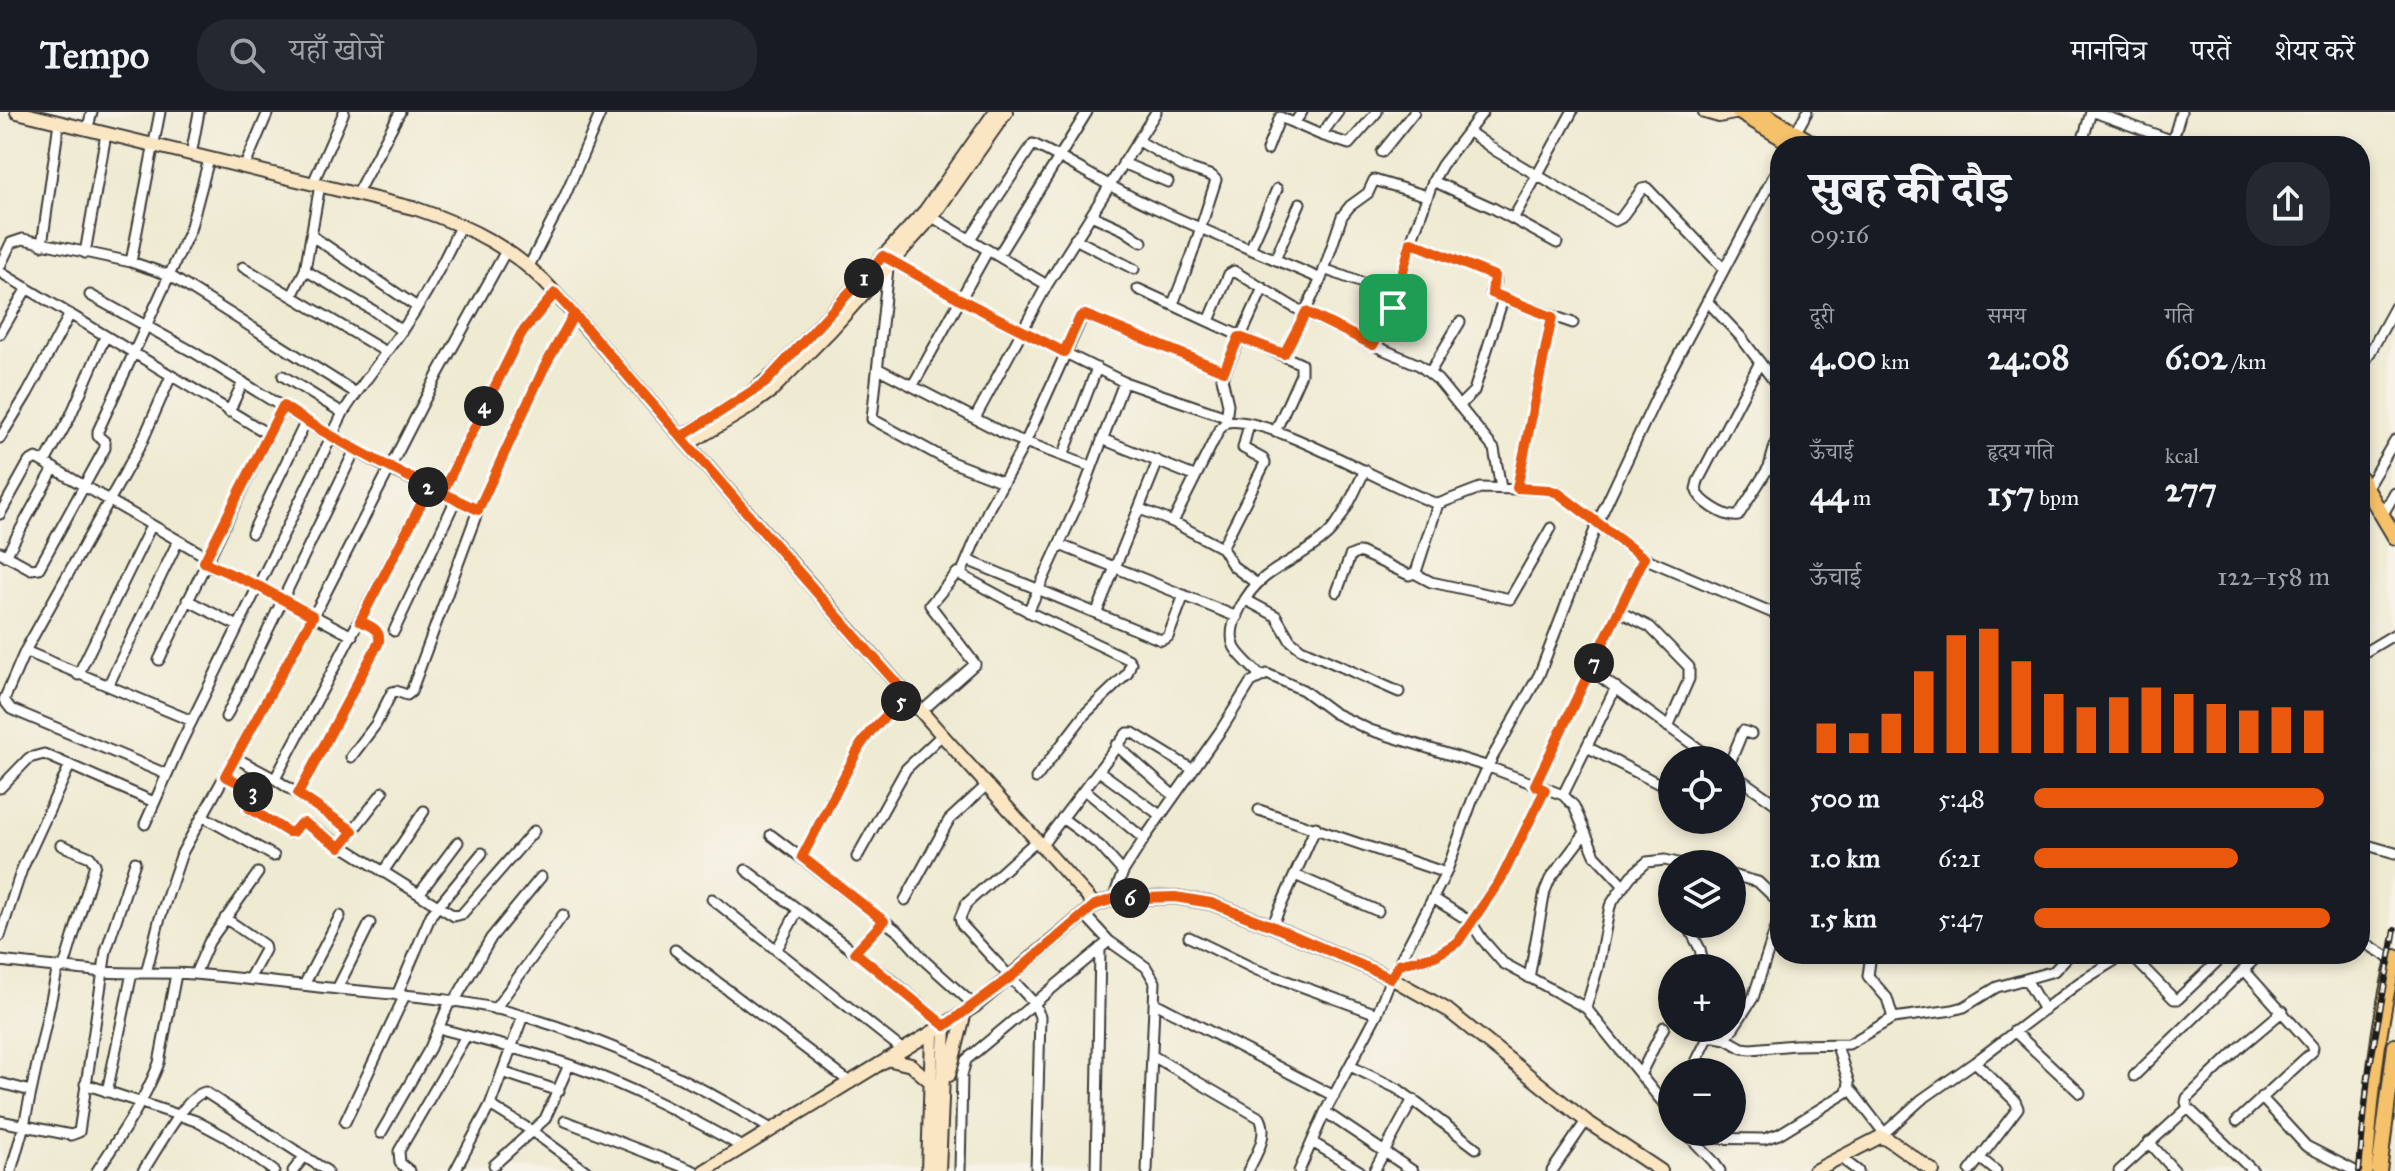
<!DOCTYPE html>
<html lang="hi">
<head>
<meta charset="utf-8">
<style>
	body { margin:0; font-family:"IM FELL Great Primer","Noto Serif Devanagari",serif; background:#242831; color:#f1f3f6; height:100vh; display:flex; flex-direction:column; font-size:30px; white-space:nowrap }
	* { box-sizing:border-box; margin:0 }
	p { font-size:26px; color:#9ea1a6 }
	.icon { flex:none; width:44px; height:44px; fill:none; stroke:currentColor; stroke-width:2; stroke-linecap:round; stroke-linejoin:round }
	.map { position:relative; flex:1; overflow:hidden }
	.drawer { position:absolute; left:1770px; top:24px; width:600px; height:828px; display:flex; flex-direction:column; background:#171b24; border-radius:32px; box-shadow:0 4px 12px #0003 }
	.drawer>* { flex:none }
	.buttons { position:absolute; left:1658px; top:634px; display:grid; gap:16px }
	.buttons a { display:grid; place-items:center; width:88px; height:88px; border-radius:50%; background:#171b24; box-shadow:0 4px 12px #0003; font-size:40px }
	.pin { position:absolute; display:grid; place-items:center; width:68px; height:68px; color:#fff; margin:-34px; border-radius:16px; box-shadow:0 4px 12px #0006 }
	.km { position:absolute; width:40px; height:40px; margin:-20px; border-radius:50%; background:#222; color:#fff; font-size:22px; line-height:40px; text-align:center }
	.round { display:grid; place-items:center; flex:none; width:84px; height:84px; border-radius:32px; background:#242831 }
	.summary { display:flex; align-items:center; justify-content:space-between; height:136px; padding:0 40px }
	h1 { font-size:44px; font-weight:800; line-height:60px }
	.metrics { display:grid; grid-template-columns:repeat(3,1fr); gap:12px; height:136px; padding:8px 40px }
	.metrics div { display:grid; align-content:center }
	.metrics b { font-size:34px; font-weight:800 }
	.metrics small { font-size:22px; font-weight:400 }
	.metrics p { font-size:22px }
	.chart { height:224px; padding:16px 40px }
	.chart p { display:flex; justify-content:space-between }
	.chart svg { width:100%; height:144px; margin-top:8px; stroke:#ea580c; stroke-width:6 }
	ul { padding:0 40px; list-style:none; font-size:26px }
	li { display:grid; grid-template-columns:128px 96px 1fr; align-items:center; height:60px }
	li i { height:20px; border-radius:10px; background:#ea580c }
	header { display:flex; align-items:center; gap:48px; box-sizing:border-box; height:112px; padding:0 40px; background:#171b24; border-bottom:2px solid #363941 }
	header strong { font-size:38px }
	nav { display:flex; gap:44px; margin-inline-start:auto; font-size:28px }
	.search { width:560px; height:72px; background:#242831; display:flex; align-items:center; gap:20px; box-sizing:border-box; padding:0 28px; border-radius:32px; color:#9ea1a6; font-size:30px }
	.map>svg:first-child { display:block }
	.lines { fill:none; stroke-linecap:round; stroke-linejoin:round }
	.street-casing { stroke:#3c3b37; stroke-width:13 }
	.secondary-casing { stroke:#3c3b37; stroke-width:16 }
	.primary-casing { stroke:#3c3b37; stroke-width:18 }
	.street { stroke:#fff; stroke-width:9 }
	.secondary { stroke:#fbe6c4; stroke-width:12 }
	.primary { stroke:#f5c16b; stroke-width:14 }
	.rail-casing { stroke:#1c1c1c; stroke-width:6 }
	.rail { stroke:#f7f3e8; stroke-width:3; stroke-dasharray:9; stroke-linecap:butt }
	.route-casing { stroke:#fff; stroke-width:16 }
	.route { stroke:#ea580c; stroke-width:10 }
</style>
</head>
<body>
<header>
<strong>Tempo</strong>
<div class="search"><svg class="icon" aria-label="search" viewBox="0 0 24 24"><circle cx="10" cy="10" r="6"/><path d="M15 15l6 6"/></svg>यहाँ खोजें</div>
<nav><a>मानचित्र</a><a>परतें</a><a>शेयर करें</a></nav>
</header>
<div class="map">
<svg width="2395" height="1059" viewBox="0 0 2395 1059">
	<rect width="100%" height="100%" fill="#f7f3e8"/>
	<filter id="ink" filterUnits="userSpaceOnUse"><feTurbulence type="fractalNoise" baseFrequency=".0125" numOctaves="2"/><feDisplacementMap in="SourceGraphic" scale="16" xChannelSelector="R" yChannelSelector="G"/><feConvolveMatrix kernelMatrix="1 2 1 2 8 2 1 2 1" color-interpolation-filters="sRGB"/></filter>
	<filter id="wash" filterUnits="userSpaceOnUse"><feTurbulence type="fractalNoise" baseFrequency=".006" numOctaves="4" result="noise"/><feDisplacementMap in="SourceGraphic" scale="32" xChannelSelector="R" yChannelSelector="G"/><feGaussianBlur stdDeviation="1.8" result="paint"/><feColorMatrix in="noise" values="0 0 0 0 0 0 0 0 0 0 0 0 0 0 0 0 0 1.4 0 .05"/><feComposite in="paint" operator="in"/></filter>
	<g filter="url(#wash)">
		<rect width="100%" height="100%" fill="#efead2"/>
	</g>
	<g filter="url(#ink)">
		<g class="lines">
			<g class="street-casing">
				<path id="street" d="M1483,0L1442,53L1433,69L1411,130L1395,190L1373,233L1419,253L1438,268L1494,337L1501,376
					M2094,0L2187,34
					M1295,10L1302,0
					M87,18L92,0
					M1468,19L1496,39L1615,109L1621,106L1642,77L1647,76L1724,157
					M1321,23L1338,0
					M1793,25L1807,0
					M1139,29L1182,54L1212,64L1216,68L1192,143L1173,192
					M2081,34L2091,0
					M2171,34L2181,0
					M1267,38L1280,5L1321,23L1349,32L1377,0
					M1382,40L1414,0
					M191,43L199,0
					M1123,51L1168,70
					M244,56L268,0
					M1433,69L1493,96L1557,131
					M313,71L344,0
					M357,81L400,0
					M1091,103L1124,118L1142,130
					M932,105L1047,173
					M1513,107L1572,0
					M312,124L417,195
					M970,127L1033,32C1066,47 1097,68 1130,84C1192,115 1257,139 1321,167
					M1075,127L1134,157
					M1411,130L1494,164L1495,169L1491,180L1503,187L1573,211
					M42,133L59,10
					M1251,135L1277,77
					M85,141L106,22
					M998,144L1087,0
					M1275,147L1300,91
					M889,148L1021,219L1124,270L1226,305
					M131,150L160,0
					M0,154L11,131L23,127L131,150L169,163L356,281
					M529,154L564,86L601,0
					M243,155L386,240
					M888,156L872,307L951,350L1003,370
					M1324,157L1397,184
					M305,158L374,199L402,219
					M0,160L268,322
					M1138,177L1301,252V262L1275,320
					M90,183L195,241L331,325L389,357L478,398
					M292,184L305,158L320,73
					M1707,189L1740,224L1780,277
					M1209,209L1229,162L1234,159L1295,196L1373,233
					M0,222L27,176
					M1284,242L1321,167L1342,104L1350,94L1368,81L1374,68L1427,84
					M1760,250L1698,369L1696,377C1699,389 1725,406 1738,404L1769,355L1780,316
					M879,257L1009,324L1092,355
					M2360,259L2395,195
					M1430,260L1460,210
					M283,264L343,301
					M913,273L988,138
					M1459,294L1474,279L1503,187
					M229,300L243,270
					M975,306L1047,173L1156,0
					M1226,310L1228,292L1222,266L1263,176
					M1249,312L1243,336L1263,347L1265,351L1222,436L1233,454L1257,472
					M0,326L27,282L70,202
					M1102,327L1194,364
					M1063,344L1097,256
					M45,350L70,305L105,225
					M1517,376L1552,205
					M442,381L521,222L555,181
					M2360,382L2366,377L2395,328
					M1140,397L1173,410L1222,436
					M0,402L29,350L36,346L207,445
					M2382,404L2395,381
					M1173,410L1219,318L1226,310C1269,302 1391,377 1438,392L1480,376L1549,378L1558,381L1644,446L1780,504
					M252,421L306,309
					M1060,433L1237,505
					M0,440L31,457L39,456L105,336V330L98,324V319L190,118L209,47
					M6,444L54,356
					M967,448L1161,528L1168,525L1184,483
					M204,450L258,474L352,524
					M1414,461L1431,470L1510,487L1551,416
					M961,462L989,396L1025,331L1083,203L1224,259
					M1337,480L1350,444L1360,440L1409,463L1416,460L1438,392
					M187,488L238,514
					M1246,488L1276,504L1290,528L1301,537L1399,580
					M1618,499L1650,515L1689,555V567L1668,615
					M1028,500L1080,387L1124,270
					M1097,500L1158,349
					M394,519L456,387
					M25,539L192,609
					M2360,543L2395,522
					M159,548L283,294
					M1591,558L1714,648
					M78,563L151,414
					M1260,563C1252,555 1241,546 1235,536C1224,514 1248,478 1265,465C1285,450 1309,440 1327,423C1342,409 1356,377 1365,358
					M108,574L178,429
					M922,599L975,552L930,493L957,461L1033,502L1128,547L1131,551L1127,562L1085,602L1036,666
					M226,605L355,338
					M1116,633L1174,684
					M1587,635L1671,678
					M234,645L275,667L353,719
					M351,645L376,612L392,580L396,579L407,583L411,580L478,398L544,256L574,202
					M1731,648L1743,619L1751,622
					M1099,659L1160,703
					M1732,661L1780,695
					M166,662L11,597L4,588L25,539L142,330L171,264
					M225,664L253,678L249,693L251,698L290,721L300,712H307L454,804L462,802L534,719
					M275,667L430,375
					M1535,673L1644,446
					M0,676L29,646L44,642L154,690
					M1085,678L1144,727
					M298,682L379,530C381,517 370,514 360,509
					M1563,683L1616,575
					M1259,698L1446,761
					M204,705L274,744
					M1062,706L1100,734L1123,760
					M145,712L180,633L343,301C361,273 382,247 401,220C425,186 444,150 461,112
					M771,723L900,821L926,850L975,894
					M2360,731L2395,741
					M61,733L90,745L95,752L64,855
					M1042,733L1127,621H1133L1192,657
					M340,735L383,680
					M802,745L860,634L870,620L907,583
					M857,745L906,657L942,623
					M746,758L893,869L945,914
					M383,760L424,699
					M1295,763L1378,799
					M1732,763L1758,770L1780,791
					M419,782L458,730
					M1433,786L1471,810L1482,827L1503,851L1586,896L1672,1002
					M712,787L903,938
					M1113,787L1123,760L1144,727L1221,618L1251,570L1267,562L1303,578L1334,601L1370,618L1489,655L1563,683L1574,694L1595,743L1624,774
					M905,788L949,708L987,673
					M1084,802L1109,829L1146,855L1155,870L1147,1059
					M225,806L264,833L265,838L249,867
					M1687,812L1700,837L1704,856
					M1272,814L1316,715
					M0,824L22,757L70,653
					M1189,825L1257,858L1377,902
					M2360,828L2395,849
					M777,837L798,798
					M675,838L851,971
					M855,840L884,809
					M1871,842L1868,864L1887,886L1893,906
					M2130,842L2174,887H2178L2225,842
					M2319,842L2324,844L2329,842
					M0,849C34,853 68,856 103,860C133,862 163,860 193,862C242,866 290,872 338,877C400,883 464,886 524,904C612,930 694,969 771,1017
					M1399,852L1435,844L1458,830L1501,767L1545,678
					M146,861L159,809L182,741L321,490L439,260L507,137
					M195,862L209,830L258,761
					M1529,866L1545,779L1550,767L1585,721
					M2026,867L2044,898
					M304,873L340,804
					M337,877L370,811
					M397,883L431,803L482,741
					M454,890L491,826L541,765
					M1155,891L1334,984
					M1586,896L1598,855L1610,794L1617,783L1631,764L1647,750L1665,748L1682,752
					M495,897L563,803
					M439,916C482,929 527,938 570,953C630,974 687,1004 742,1035
					M2014,919L2080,981
					M1726,927L1753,886L1780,803
					M1153,944L1260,1006C1269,1023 1256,1043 1248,1059
					M1350,954L1398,977L1476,1036
					M502,960L559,979
					M1691,960L1709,924L1726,927L1742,936L1751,937L1795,933L1849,932L1893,906L1953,898L1964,895L1997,875L2054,859L2070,842
					M1640,963L1664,915
					M2134,964L2260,842
					M0,971L31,979
					M85,972L196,1009L226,1025L274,1059
					M1849,975L1884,1021
					M107,980L132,861
					M2261,985L2306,1034L2355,1059
					M490,993L532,1019L586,1059
					M2188,996L2253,1059
					M1325,1000L1413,1059
					M0,1009L71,1023L79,1020L106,839L135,750
					M565,1009L694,1059
					M2237,1009L2312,940L2313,935L2245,859
					M345,1010L405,883
					M1685,1020L1713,1049L1720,1059
					M381,1021L430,936L450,889
					M1880,1025L1921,988L1975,950L2080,870L2125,842
					M1690,1026L1764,1027L1779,1022L1844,982L1847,980L1849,971L1837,934
					M1312,1030L1360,1059
					M2149,1030L2175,1059
					M1841,1046L1858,1059
					M1980,1046L1996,1059
					M494,1053L545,1007L569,953
					M11,1059L24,1013L58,855
					M97,1059C120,1024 144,990 159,951L176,862
					M143,1059C156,1040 185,984 205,980L327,1059
					M293,1059L304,1045
					M410,1059L400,1051L399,1039L466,924
					M455,1059L490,993L523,904
					M960,1059L962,963L966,948L1109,829
					M1036,1059L1040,905L1035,892L962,813L960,806L966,792L1037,728
					M1096,1059L1100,836
					M1299,1059L1325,1000L1377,902L1391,866L1446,761L1472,689L1492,646L1539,563L1597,412L1659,280L1780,52
					M1374,1059L1413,987
					M1552,1059L1586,1009
					M1970,1059L2018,996L2015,989L1975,950
					M2119,1059L2188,996L2186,990L2187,986L2239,936L2283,899"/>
			</g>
			<g class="secondary-casing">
				<path id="secondary" d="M17,0L417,97C471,115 517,138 555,181L942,623L1095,793
					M1705,0L1719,4L1739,0
					M681,325L740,290L775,261L925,99L995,0
					M688,332L745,298L771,279L831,218L932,105L1006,0
					M887,947L911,953L932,971
					M949,963L965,900
					M704,1059L975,894L1095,793L1113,787L1175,785L1211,791L1272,814L1391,866L1446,897L1586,1009L1661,1059
					M928,1059L932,922
					M939,1059L945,914
					M1814,1059L1880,1025L1889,1028L1933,1059"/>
			</g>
			<g class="primary-casing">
				<path id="primary" d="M1739,0L1796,34
					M1761,0L1817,34
					M2360,366L2395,425
					M2365,1059C2371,988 2377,915 2395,845
					M2379,1059L2395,934"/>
			</g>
			<use href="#street" class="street"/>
			<use href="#secondary" class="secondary"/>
			<use href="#primary" class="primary"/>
			<g class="rail-casing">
				<path id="rail" d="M2359,1059L2368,965L2395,817"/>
			</g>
			<use href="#rail" class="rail"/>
		</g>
	</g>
	<g class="lines" filter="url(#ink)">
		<g class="route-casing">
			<path id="route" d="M1393,196L1373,233L1306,200L1284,242L1239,225L1224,259L1085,203L1080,205L1064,240L960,187L883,144L765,271L681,325L574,202L544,256L478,398C411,366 344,335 283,294L204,450L258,474L313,504L225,664L253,678L249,696L288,720H293L300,712L304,711L340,735L353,719L298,682L379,530C381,517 370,514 360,509L430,375L442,381L521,222L555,181L574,202C685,329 795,457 907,583L870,620L860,634L802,745L884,809L855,840L945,914L1012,864L1095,793L1113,787L1175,785L1211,791L1272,814L1391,866L1399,852L1435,844L1458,830L1501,767L1545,678L1535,673L1644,446L1558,381L1549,378L1517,376L1552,205L1492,181L1494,164L1411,130L1393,196"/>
		</g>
		<use href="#route" class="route"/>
	</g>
</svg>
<div class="buttons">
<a><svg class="icon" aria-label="locate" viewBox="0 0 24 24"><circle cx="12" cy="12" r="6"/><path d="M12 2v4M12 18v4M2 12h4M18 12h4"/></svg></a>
<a><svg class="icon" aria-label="layers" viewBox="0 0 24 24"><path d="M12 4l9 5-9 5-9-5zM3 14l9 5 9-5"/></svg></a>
<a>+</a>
<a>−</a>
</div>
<div class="pin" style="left:1393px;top:196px;background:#1e9e55"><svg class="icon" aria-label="arrive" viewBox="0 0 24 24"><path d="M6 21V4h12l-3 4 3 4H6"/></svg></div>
<b class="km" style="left:864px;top:166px">1</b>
<b class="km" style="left:428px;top:375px">2</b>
<b class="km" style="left:253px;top:680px">3</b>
<b class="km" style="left:484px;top:294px">4</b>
<b class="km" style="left:901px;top:589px">5</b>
<b class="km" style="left:1130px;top:786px">6</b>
<b class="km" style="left:1594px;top:551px">7</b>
<section class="drawer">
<div class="summary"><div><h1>सुबह की दौड़</h1><p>09:16</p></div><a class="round"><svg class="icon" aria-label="share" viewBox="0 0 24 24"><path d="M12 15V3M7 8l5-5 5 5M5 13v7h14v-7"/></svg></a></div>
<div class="metrics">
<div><p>दूरी</p><b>4.00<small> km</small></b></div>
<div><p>समय</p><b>24:08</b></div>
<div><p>गति</p><b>6:02<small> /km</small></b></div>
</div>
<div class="metrics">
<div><p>ऊँचाई</p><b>44<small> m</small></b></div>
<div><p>हृदय गति</p><b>157<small> bpm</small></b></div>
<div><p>kcal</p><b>277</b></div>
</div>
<div class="chart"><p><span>ऊँचाई</span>122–158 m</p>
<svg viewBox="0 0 160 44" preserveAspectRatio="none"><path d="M5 44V35M15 44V38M25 44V32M35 44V19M45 44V8M55 44V6M65 44V16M75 44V26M85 44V30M95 44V27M105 44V24M115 44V26M125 44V29M135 44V31M145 44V30M155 44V31"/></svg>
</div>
<ul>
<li><b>500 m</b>5:48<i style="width:98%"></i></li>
<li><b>1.0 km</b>6:21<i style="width:69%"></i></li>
<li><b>1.5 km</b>5:47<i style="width:100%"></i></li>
</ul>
</section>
</div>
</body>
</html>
